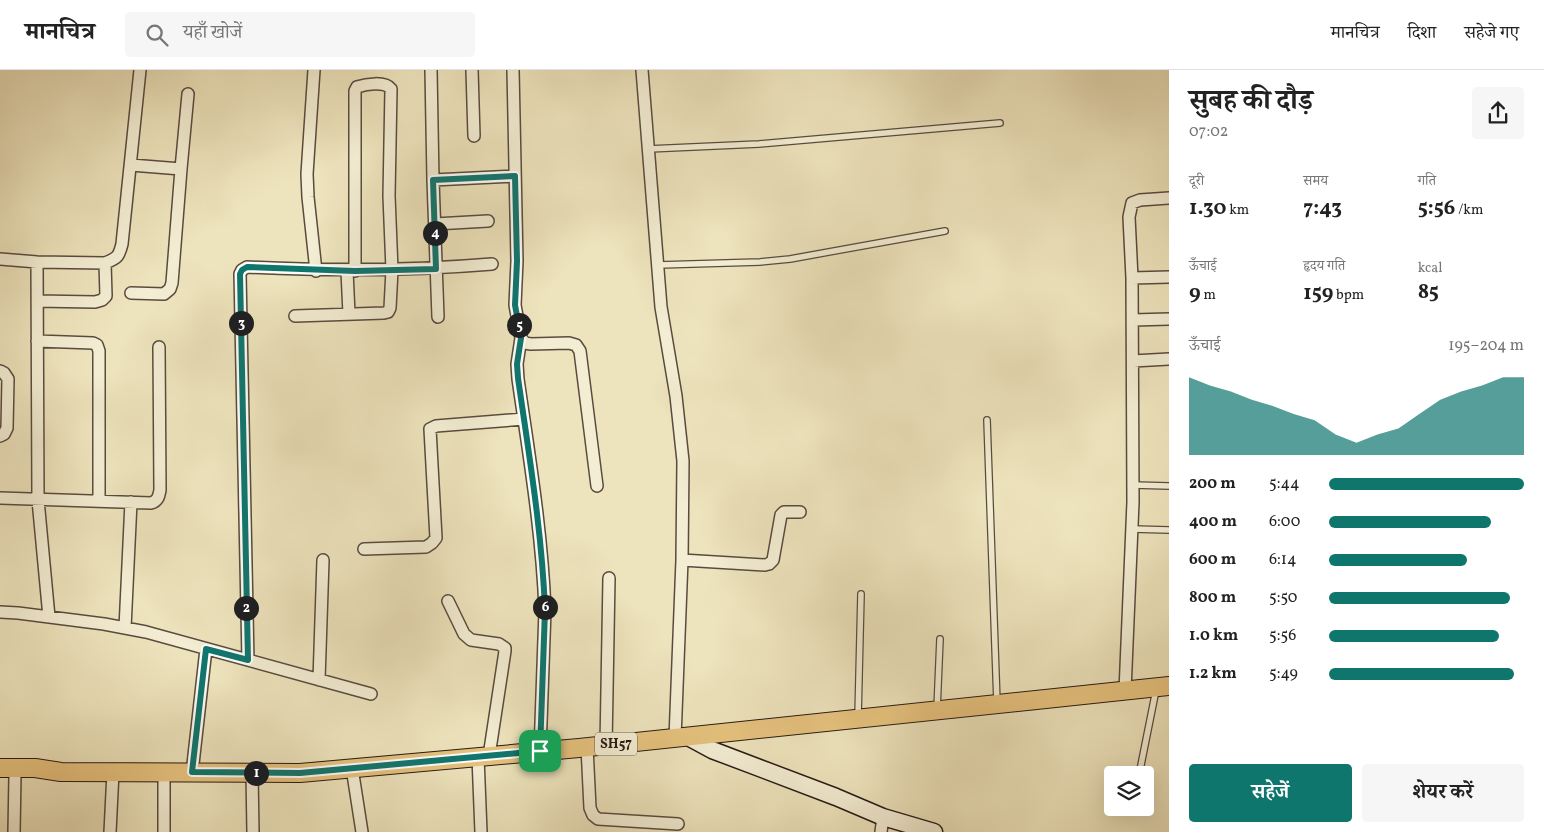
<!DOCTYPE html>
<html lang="hi">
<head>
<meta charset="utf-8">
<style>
	body { margin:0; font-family:Vollkorn,"Noto Serif Devanagari",serif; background:#f6f6f6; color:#222; height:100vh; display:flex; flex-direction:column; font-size:19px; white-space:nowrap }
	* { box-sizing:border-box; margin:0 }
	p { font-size:16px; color:#767676 }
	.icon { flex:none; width:28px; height:28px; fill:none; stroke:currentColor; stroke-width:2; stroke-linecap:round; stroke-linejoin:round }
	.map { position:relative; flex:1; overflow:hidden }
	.details { display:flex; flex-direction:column; background:#fff; width:375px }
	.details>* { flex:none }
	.tools { position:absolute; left:1104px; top:696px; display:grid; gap:10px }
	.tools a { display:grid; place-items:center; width:50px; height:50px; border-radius:5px; background:#fff; box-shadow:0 5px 20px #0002; font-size:25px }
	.pin { position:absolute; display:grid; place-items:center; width:42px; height:42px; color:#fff; margin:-21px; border-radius:10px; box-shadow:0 2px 8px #0006 }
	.km { position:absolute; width:25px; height:25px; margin:-12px; border-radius:50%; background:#222; color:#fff; font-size:14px; line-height:25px; text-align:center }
	.round { display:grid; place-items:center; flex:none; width:52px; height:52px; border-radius:5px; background:#f6f6f6 }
	.overview { display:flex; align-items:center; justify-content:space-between; height:85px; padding:0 20px }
	h1 { font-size:28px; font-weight:700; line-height:38px }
	.figures { display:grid; grid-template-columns:repeat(3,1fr); gap:8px; height:85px; padding:5px 20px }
	.figures div { display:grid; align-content:center }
	.figures b { font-size:21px; font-weight:700 }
	.figures small { font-size:14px; font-weight:400 }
	.figures p { font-size:14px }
	.chart { height:140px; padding:10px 20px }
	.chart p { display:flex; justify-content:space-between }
	.chart svg { width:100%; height:90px; margin-top:5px; fill:#0f766e; opacity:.7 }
	.action { display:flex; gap:10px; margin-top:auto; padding:10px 20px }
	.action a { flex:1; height:58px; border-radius:5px; background:#0f766e; color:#fff; font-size:20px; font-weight:700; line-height:58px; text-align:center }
	.action a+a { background:#f6f6f6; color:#222 }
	ul { padding:0 20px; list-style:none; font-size:16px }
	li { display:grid; grid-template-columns:80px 60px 1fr; align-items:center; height:38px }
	li i { height:12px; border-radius:6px; background:#0f766e }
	header { display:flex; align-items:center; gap:30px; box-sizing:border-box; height:70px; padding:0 25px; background:#fff; border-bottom:1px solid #e0e0e0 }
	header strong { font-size:24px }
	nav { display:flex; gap:28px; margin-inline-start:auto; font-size:18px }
	.search { width:350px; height:45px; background:#f6f6f6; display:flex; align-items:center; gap:12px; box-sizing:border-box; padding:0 18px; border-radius:5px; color:#767676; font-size:19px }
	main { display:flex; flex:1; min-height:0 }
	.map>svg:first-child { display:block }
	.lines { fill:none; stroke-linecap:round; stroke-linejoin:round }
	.lane-casing { stroke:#584c3f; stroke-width:8 }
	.street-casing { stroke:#584c3f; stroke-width:14 }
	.secondary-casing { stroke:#271a15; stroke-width:19 }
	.primary-casing { stroke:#271a15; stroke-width:20 }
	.lane { stroke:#f3edd3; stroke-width:5.5 }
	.street { stroke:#f3edd3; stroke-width:11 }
	.secondary { stroke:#f3edd3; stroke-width:16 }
	.primary { stroke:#e6c27e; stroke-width:18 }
	.route-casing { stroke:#fff; stroke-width:10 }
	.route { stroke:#0f766e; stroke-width:6 }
	.labels { text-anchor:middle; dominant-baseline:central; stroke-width:4; stroke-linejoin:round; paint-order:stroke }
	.shield { fill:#f3edd3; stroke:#64594e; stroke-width:1 }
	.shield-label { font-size:14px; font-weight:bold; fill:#271a15 }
</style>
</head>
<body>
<header>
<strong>मानचित्र</strong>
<div class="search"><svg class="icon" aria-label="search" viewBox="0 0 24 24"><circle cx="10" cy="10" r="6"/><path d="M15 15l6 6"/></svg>यहाँ खोजें</div>
<nav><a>मानचित्र</a><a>दिशा</a><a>सहेजे गए</a></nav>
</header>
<main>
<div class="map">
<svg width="1169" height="762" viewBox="0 0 1169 762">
	<rect width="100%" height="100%" fill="#ede3bc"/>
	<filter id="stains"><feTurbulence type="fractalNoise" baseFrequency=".004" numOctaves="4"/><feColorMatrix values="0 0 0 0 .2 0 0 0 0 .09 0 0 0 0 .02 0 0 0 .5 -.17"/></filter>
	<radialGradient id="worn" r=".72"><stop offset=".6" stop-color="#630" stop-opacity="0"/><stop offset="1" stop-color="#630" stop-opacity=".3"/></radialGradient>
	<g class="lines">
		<g class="lane-casing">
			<path id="lane" d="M648,79L759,74L1000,53
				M658,195L760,192L790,189L945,161
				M987,350L997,633
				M1133,415L1169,416
				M1132,459L1169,460
				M937,639L940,569
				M858,647L861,524
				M1139,705L1156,620"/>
		</g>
		<g class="street-casing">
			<path id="street" d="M314,0L307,104L308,127L316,201
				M431,0L433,110L438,247
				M472,0L474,66
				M513,0L517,191L515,235L521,268L525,273L531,274L569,273L576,275L580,281L597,416
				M642,0L661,237L676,326L683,391L682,490L675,668
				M131,95L181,99
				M433,110L515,106
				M435,154L488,151
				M0,189L37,192L105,193C118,188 119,186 122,174L140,0
				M37,192L38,430L49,547
				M347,201L349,244
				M1132,208L1129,147L1132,133L1140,130L1169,128
				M131,223L164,224L170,219L172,213L181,99L188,24
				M37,231L95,232L102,230L106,226L105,193
				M295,246L384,243L388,242L390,238L392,200L389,126L391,19C385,11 366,14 357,17L355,21V201
				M1133,250L1169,249
				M521,268L517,294L518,309C529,385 542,462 545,540L540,681
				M37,271L93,273L97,275L99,281V431
				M1133,291L1169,289
				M0,301L4,303L8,309L7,358L4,364L0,366
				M0,428L151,433C158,431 159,426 160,420L159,277
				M364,479L426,477L432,473L436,468L430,359L436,356L524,349
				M682,490L765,495L769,494L773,490L781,445L784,442H800
				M448,531L464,564L471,570L499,574L505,578V581L489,686
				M0,542L18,543L104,554L146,562L371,624
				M125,558L131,432
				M248,590L240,204L242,200L247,197C330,201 409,201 492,194
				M319,610L323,490
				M1125,621L1133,432L1132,208L1169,207
				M606,675L609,508
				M587,677L590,738L593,745L598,749L678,754
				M478,687L481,762
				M352,698L362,762
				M192,703L206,579
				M252,703L253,762
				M14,762L15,705
				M110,762L113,702
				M164,762V702
				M881,762L883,747"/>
		</g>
		<g class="secondary-casing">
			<path id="secondary" d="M688,667L712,680L836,727L883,747L934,762"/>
		</g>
		<g class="primary-casing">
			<path id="primary" d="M0,698H35L61,702L300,703L579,678L1169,616"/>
		</g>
		<use href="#lane" class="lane"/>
		<use href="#street" class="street"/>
		<use href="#secondary" class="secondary"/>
		<use href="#primary" class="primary"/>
	</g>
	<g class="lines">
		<g class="route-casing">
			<path id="route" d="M515,106L517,191L515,235L521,268L517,294L518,308C529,385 542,462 545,540L540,681L300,703L192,702L206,579L248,590L240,204L242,200L247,197L355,201L436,199L433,110Z"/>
		</g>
		<use href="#route" class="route"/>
	</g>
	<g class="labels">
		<rect class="shield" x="595" y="662.5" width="42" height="23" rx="4"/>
		<g class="shield-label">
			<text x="616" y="674">SH57</text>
		</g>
	</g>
	<rect width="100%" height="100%" filter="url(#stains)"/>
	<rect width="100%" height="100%" fill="url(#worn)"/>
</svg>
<div class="tools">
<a><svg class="icon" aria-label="layers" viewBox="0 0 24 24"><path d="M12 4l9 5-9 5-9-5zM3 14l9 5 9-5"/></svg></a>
</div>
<div class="pin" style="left:540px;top:681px;background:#1e9e55"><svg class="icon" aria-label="arrive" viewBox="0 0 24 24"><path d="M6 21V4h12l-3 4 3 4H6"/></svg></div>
<b class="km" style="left:256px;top:703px">1</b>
<b class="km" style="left:246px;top:538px">2</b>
<b class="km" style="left:241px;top:253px">3</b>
<b class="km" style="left:435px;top:163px">4</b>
<b class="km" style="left:519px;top:255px">5</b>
<b class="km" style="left:545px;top:537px">6</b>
</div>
<section class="details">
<div class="overview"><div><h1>सुबह की दौड़</h1><p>07:02</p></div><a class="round"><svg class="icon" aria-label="share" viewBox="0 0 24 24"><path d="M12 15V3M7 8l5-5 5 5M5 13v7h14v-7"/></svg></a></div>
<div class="figures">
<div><p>दूरी</p><b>1.30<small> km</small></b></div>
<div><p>समय</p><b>7:43</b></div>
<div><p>गति</p><b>5:56<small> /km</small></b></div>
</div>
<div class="figures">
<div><p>ऊँचाई</p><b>9<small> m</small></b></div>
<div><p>हृदय गति</p><b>159<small> bpm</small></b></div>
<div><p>kcal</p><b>85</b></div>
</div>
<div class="chart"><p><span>ऊँचाई</span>195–204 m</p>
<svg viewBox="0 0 160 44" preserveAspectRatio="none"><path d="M0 44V6L10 10L20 13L30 17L40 20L50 24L60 27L70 34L80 38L90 34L100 31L110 24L120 17L130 13L140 10L150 6L160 6V44z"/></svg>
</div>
<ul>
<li><b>200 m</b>5:44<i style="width:100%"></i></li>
<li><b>400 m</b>6:00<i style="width:83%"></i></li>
<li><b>600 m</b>6:14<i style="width:71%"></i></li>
<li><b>800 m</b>5:50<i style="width:93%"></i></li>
<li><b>1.0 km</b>5:56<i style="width:87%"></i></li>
<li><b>1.2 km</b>5:49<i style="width:95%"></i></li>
</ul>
<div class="action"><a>सहेजें</a><a>शेयर करें</a></div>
</section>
</main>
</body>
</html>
